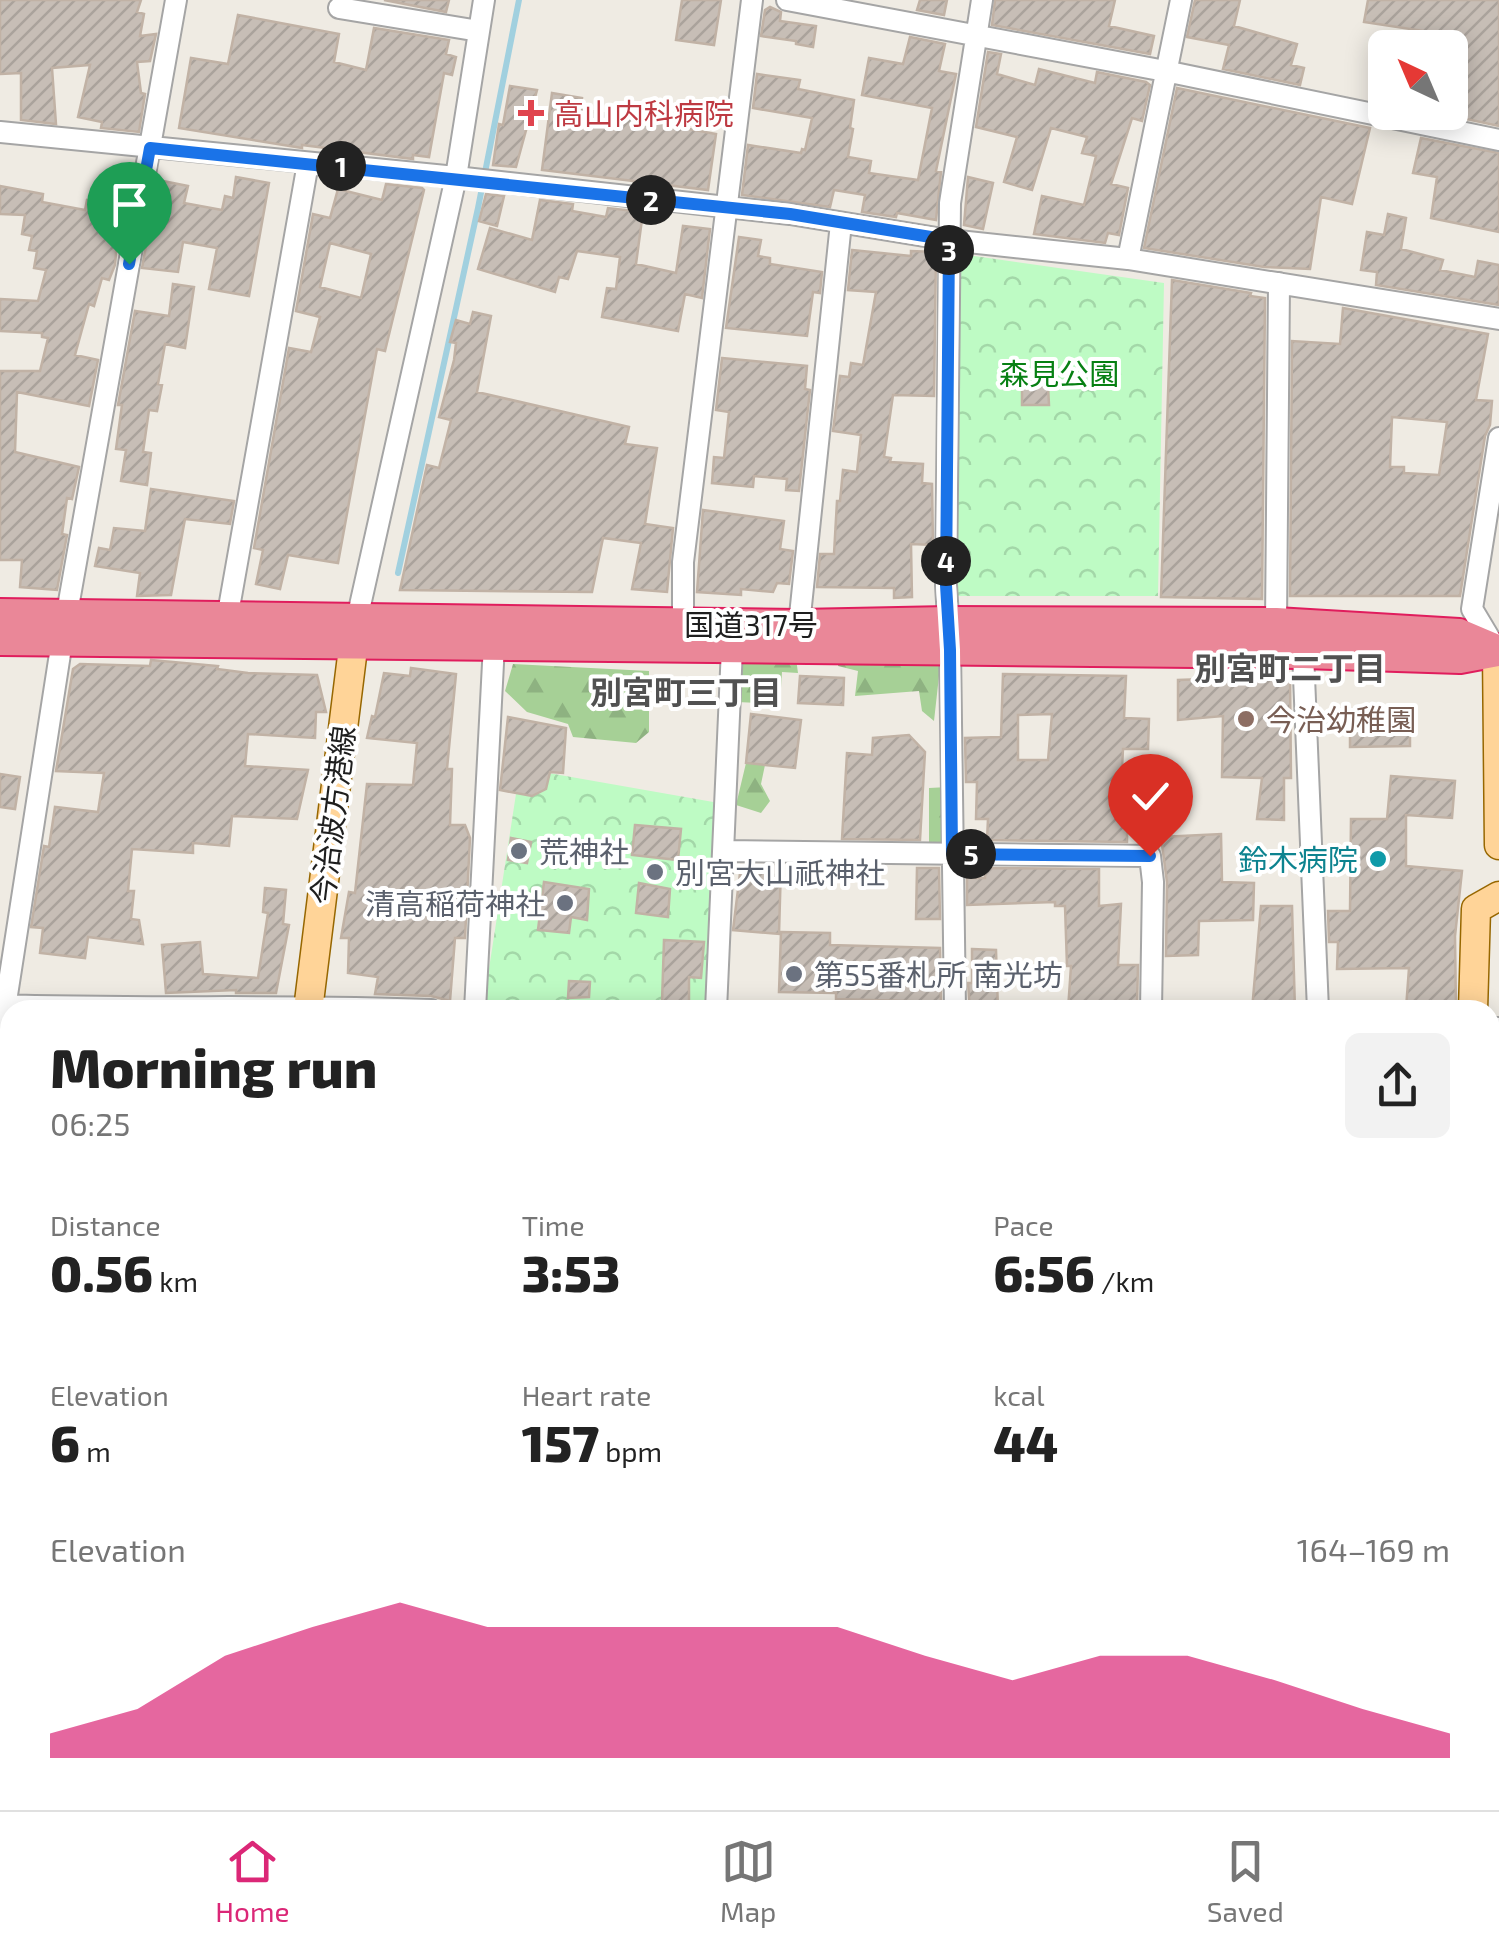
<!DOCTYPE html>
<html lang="en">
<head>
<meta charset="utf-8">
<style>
	body { margin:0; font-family:"Exo 2","Noto Sans JP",sans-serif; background:#f2f2f2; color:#222; height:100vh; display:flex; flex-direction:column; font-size:38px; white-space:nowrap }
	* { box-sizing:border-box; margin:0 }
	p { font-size:32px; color:#767676 }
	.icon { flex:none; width:55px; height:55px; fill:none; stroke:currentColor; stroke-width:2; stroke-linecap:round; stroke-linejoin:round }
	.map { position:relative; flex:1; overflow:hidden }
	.sheet { position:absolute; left:0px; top:1000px; width:1500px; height:810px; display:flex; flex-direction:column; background:#fff; border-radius:30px 30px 0 0; box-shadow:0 5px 25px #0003 }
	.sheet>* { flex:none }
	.needle { width:65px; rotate:316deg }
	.buttons { position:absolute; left:1368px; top:30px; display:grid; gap:20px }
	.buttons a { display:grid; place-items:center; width:100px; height:100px; border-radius:15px; background:#fff; box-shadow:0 5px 25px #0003; font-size:50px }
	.pin { position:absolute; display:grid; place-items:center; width:85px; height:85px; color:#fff; margin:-102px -42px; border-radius:50% 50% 50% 0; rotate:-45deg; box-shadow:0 0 10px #0007 }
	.pin .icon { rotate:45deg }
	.km { position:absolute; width:50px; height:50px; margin:-25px; border-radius:50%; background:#222; color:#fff; font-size:28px; line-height:50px; text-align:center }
	.round { display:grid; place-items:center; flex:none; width:105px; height:105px; border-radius:15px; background:#f2f2f2 }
	.overview { display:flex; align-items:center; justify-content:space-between; height:170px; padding:0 50px }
	h1 { font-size:55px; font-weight:800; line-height:75px }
	.figures { display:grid; grid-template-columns:repeat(3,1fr); gap:15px; height:170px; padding:10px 50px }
	.figures div { display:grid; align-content:center }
	.figures b { font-size:50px; font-weight:800 }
	.figures small { font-size:28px; font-weight:400 }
	.figures p { font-size:28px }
	.chart { height:280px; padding:20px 50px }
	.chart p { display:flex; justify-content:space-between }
	.chart svg { width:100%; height:180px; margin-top:10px; fill:#db2777; opacity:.7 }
	.dock { display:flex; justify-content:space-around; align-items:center; height:140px; border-top:2px solid #e0e0e0; background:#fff; font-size:28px; color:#767676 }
	.dock a { display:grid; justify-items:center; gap:5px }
	.dock .active { color:#db2777 }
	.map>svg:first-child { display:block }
	.forest { fill:url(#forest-firs) }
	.park { fill:url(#park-crowns) }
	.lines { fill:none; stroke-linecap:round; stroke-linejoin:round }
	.stream { stroke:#a1d0df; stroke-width:6 }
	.building { fill:url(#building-hatch); stroke:#c1b2a5; stroke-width:2.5; fill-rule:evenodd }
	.minor-casing { stroke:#a5a5a5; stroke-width:24 }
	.major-casing { stroke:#976700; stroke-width:31 }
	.highway-casing { stroke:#e01d5d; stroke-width:34 }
	.minor { stroke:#fff; stroke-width:20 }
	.major { stroke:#ffd498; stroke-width:28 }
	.highway { stroke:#ea8798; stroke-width:30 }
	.route-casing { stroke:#fff; stroke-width:20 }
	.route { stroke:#1a73e8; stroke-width:12 }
	.health-dot { fill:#e0444e; stroke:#fff; stroke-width:4 }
	.education-dot { fill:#8d6e63; stroke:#fff; stroke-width:4 }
	.worship-dot { fill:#6b7280; stroke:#fff; stroke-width:4 }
	.culture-dot { fill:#0f9aa8; stroke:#fff; stroke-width:4 }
	.labels { text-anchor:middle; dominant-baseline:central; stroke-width:8; stroke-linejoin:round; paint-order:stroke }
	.health-label { font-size:30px; fill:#be3a42; stroke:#fff; text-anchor:start }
	.park-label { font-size:30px; fill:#078013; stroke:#fff }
	.street-label { font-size:30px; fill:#1e1e1e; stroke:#fff }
	.education-label { font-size:30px; fill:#785e54; stroke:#fff; text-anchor:start }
	.worship-label { font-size:30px; fill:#5b616d; stroke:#fff; text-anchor:start }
	.culture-label { font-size:30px; fill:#0d838f; stroke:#fff; text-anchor:end }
	.neighbourhood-label { font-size:32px; font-weight:bold; fill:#515151; stroke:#fff }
</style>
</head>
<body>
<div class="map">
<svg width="1499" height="1810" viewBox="0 0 1499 1810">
	<defs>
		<pattern id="forest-firs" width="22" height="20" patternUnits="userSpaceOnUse" patternTransform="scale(2.5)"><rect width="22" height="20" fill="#a6d096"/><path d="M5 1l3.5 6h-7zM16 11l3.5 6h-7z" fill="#8eb281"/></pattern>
		<pattern id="park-crowns" width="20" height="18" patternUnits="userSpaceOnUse" patternTransform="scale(2.5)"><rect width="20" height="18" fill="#befbc4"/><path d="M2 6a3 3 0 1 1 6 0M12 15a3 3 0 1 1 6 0" fill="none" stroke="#a3d7a8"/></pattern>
		<pattern id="building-hatch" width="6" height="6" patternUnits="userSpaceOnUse" patternTransform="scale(2.5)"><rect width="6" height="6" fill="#c7beb6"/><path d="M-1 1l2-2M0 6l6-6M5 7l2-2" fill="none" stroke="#aaa39c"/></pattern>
	</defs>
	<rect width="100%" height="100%" fill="#efebe3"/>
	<path class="forest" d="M739,650L795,651L798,673L782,672L780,704L737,702Z
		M840,656L941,658L934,721L922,711L919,691L855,696L858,671L838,666Z
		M513,664L649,671V732L636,743L573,737L568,724L527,712L505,691Z
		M746,763L765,765L761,784L770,801L761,813L736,805Z
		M948,787V841L942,850L929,846V788Z"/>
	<path class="park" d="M960,254L1164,283L1158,596H956V258Z
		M520,768L719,803L709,1010L484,1001Z"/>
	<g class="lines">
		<path class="stream" d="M398,573L478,208L519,0"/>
	</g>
	<path class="building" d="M0,0H141L137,12L144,14L140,36L156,34L150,61L137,62L141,93L145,94L139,132L101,128L102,122L78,117L90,65L52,68L56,124L21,120V73L0,74Z
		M384,0H449L446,12Z
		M682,0H721L714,45L676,40Z
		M920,0H947L944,15L917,10Z
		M995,0H1115L1109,26L1154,36L1150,54L992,25Z
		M1195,0H1240L1234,26L1297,44L1291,65L1304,68L1300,85L1223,69L1229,45L1187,37Z
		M1368,0H1499V126L1434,112H1450V35L1364,22Z
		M770,7L781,12L780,21L816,26L813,47L796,44V41L761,36L765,10Z
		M238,15L339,34L334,62L366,70L374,28L449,40L446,54L456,57L452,75L444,73L429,157L413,155V159L302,145V148L179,128L191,58L228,64Z
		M910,37L945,44L939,71L956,74L936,171L941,172L936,220L897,213L896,217L862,212L865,195L834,190L830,207L742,195L748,145L801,153L802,149L805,150L812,118L753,108L757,74L800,80L798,89L854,100L850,128L853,129L848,157L871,161L869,173L918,180L932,108L862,95L869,58L903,64Z
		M988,52L1001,54L997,74L1035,85L1039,69L1095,83L1097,72L1146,82L1150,85L1142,121L1132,118L1111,184L1128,188L1119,235L1108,233L1105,243L1034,234L1042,196L1084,205L1096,156L1082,153L1087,137L1051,128L1032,190L1004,182L1017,137L976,127Z
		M510,86L537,90L516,167L493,165L499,124L503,125Z
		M1177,88L1370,128L1352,204L1321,197L1310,269L1264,267L1144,248Z
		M552,93L582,98L581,109L716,134L708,190L542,170Z
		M1421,138L1499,153V232L1431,218L1437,177L1413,173Z
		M236,177L269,183L249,296L209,289L217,248L183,242L178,272L142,268L158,180L188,186L184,203L222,210L225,196L233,198Z
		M968,177L993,183L983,229L964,225Z
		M386,184L422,188L424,190L385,351L377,349L338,563L288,555L280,589L256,584L263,550L254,548L289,348L311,352L320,317L296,311L313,214L330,218L338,189L382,200ZM330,243L371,254L361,298L320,287Z
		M0,186L43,194L42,202L85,210L87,200L120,205L115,265L109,280L102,278L94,306L89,304L75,355L98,360L89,406L17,392L15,452L79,467L72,499L67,498L62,534L67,535L57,590L20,587L22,560H0V371H40L48,338L42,337V333L0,331V299L38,301L46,270L34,268L37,251L29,250L32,236L22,234L25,215L0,214Z
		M486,194L504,196L497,226L479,221Z
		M540,200L573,204L572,211L606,217L608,208L643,212L636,264L676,273L683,226L710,229L702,298L685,294L678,331L602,317L607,288L616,289L620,257L577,251L568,279L559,277L555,292L478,269L490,228L532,240Z
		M1388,214L1406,218L1401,249L1443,260L1440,270L1475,277L1478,261L1499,265V305L1376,285L1377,272L1361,270L1367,232L1384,235Z
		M739,237L761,240L758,256L770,258V264L822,272L820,293L813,292L807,336L726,328Z
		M852,250L911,256V251L936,252L934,396L893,395L884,457L891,458L890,462L923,464L922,483L932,484L933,545L911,544L912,597L894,598V588L817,587L820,554H834L837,501H840L843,470L857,472L861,435L833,431L840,376L849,377L851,363L863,365L876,292L848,290Z
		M1172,280L1251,293L1250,296L1265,298L1262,599L1161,597Z
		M173,284L194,287L185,348L165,344L158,384L162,385L157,411L149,410L143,452L151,453L147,485L121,481L126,450L116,449L122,405H118L135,311L169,316Z
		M1343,308L1488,334L1476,400L1492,401L1490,425L1485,436L1460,596H1290L1292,341L1340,344ZM1392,417L1447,422L1439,475L1404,473V467H1390Z
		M473,312L491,316L477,392L629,427L625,444L657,448L645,524L673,528L667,592L632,589L641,543L603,538L592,592L400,590L427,465L439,468L451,420L439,417L454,360L456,343L450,342L456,320L470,324Z
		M722,358L807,366L805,389L810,390L799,491L786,490L787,479L754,476L753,487L712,483L714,457L724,458L729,412L716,410Z
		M1022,383L1048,385L1049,405H1022Z
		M151,489L234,501L230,524L185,519L171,595L137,596L140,573L95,566L99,548L110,550L114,528L145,531Z
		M703,510L784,521L780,549L793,551L789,584L777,583L773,592L741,589V595L697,592Z
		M151,660L218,666L217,669L248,673L317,675L326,712H316L315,738L248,734L245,766L308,770L297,819L232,816L229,846L193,843V853L132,849L128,891H134L131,919L139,920L143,944L88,937L85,958L40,953L43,928L31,927L44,846L49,847L55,807L98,812L104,773L56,771L73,669L80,664L150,666Z
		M411,668L456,674L447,769H452L450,825H465L470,838L465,938H455L450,1001L431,996L375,994L378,977L348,973L349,938H341L349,892L355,893L367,784L413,785L417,743L367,738L372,716L375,717L384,673L410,676Z
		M1003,674L1126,676L1124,718L1149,719L1148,749H1123L1121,787H1128L1127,842L987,840L988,819H976L977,782H966L965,738L1001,737ZM1052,714L1048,760H1018V715Z
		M800,676L844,678L843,705L798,703Z
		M1290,676L1291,778H1284V820L1257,819L1262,778L1222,777L1223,716L1178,720V680Z
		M1410,711V746L1350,747V712Z
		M751,714L801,720L795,768L746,763Z
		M508,717L566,728L563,773L550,772L546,789L532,796L500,790Z
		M909,735L925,752L920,840L842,839L847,753L872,755L873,738Z
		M0,774L20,777L15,809L0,807Z
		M1391,776L1455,781L1452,818L1406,815V866L1462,871L1455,936L1456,1009H1406L1409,968L1337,969L1338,942H1329L1328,911H1350L1351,819H1387Z
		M635,825L681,829L678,860L632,855Z
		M1221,834L1222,882L1254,883L1253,920L1199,921L1198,955L1166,956L1167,882L1161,837Z
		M511,838L531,842L527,863L508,860Z
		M741,865H781L779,934L733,930Z
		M917,868H939L940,919H916Z
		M985,868L1099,869V906L1121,904L1118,965H1138L1137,1006L1133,1010H1068L1071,966H1067L1065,906H1055V902L967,905V878H985Z
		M544,882L589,889L587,920L571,917L569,933L538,930Z
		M639,883L670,889L668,917L636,913Z
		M265,888L286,890L283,924L289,925L276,993H236V990L166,993L162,945L200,942L203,974L258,978L268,913L263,912Z
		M1261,906H1292L1295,1010H1252Z
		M781,932L830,933V945L940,948L941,1002L836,999V993L779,992Z
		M664,940L704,942L701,978L689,977V1002H662Z
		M972,949L996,950L998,1010H970L968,983H972Z
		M569,981L590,982L589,997L568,998Z"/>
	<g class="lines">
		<g class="minor-casing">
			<path id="minor" d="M787,0L1165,71L1499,140
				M339,8L479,31
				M0,132L456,177L790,214L949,240L1128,259L1499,319
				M1128,259L1181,0
				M227,619L308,163
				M357,619L456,177L484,0
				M1276,623L1279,283
				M683,624V562L752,0
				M799,625L841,223
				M1496,649L1472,609L1499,438
				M1303,653L1318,1010
				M725,851L1150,856L1153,882L1151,1010
				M0,1005C144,1010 287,1004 431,1010
				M475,1010L494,644
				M716,1010L732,648
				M955,1010L950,650L946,585L950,203L982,0
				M1490,1028H1499
				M0,1040L62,641L176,0
				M0,1226L10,1227
				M1490,1618H1499
				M0,1686L10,1685
				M597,1800V1810
				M964,1800V1810
				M1138,1810V1800
				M1302,1810V1800"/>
		</g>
		<g class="major-casing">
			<path id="major" d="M1497,651L1499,845
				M308,1010L356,624
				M1473,1010L1476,909L1499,896
				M1490,1408L1499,1167
				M289,1800L290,1810
				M1442,1810L1443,1800
				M1473,1810L1474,1800"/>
		</g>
		<g class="highway-casing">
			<path id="highway" d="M0,614L799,625L948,622L1276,623L1459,634L1499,651
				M0,640L1303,653L1460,658L1497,651"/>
		</g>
		<use href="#minor" class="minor"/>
		<use href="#major" class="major"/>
		<use href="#highway" class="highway"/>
	</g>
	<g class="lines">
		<g class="route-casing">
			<path id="route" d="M129,264L150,148L790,214L949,240L946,585L950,650L952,854L1150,856"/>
		</g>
		<use href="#route" class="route"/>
	</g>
	<path class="health-dot" d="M526 98h10v10h10v10h-10v10h-10v-10h-10v-10h10z"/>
	<circle class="education-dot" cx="1246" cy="719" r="10"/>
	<g class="worship-dot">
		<circle cx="519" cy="851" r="10"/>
		<circle cx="655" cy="872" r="10"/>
		<circle cx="565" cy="903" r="10"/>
		<circle cx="794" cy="974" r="10"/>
	</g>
	<circle class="culture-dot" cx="1378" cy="859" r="10"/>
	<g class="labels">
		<g class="health-label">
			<text x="554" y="113">高山内科病院</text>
		</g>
		<g class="park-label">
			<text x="1059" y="373">森見公園</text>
		</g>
		<g class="street-label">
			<text x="751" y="624">国道317号</text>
			<text transform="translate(332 815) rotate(-83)">今治波方港線</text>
		</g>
		<g class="education-label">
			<text x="1266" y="719">今治幼稚園</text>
		</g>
		<g class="worship-label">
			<text x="539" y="851">荒神社</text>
			<text x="675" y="872">別宮大山祇神社</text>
			<text x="545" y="903" text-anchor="end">清高稲荷神社</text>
			<text x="814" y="974">第55番札所 南光坊</text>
		</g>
		<g class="culture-label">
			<text x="1358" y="859">鈴木病院</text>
		</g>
		<g class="neighbourhood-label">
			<text x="1290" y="667">別宮町二丁目</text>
			<text x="686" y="691">別宮町三丁目</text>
		</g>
	</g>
</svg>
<div class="buttons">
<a><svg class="needle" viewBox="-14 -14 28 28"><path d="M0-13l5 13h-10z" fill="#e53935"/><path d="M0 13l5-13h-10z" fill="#767676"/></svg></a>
</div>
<div class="pin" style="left:129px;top:264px;background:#1e9e55"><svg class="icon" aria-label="arrive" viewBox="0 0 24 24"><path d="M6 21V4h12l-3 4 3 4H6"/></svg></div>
<div class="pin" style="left:1150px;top:856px;background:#d93025"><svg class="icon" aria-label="check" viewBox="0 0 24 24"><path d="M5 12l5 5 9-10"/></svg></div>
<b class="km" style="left:341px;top:166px">1</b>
<b class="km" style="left:651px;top:200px">2</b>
<b class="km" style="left:949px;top:250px">3</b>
<b class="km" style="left:946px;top:561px">4</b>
<b class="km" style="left:971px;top:854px">5</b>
<section class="sheet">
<div class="overview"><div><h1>Morning run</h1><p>06:25</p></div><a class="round"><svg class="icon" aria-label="share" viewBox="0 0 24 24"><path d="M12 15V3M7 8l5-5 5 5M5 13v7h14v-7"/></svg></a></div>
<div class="figures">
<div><p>Distance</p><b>0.56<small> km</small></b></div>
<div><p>Time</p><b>3:53</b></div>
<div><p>Pace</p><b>6:56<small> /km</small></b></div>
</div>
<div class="figures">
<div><p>Elevation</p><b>6<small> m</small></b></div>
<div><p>Heart rate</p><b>157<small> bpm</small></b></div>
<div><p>kcal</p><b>44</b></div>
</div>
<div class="chart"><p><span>Elevation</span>164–169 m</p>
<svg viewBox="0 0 160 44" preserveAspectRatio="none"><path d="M0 44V38L10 32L20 19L30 12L40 6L50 12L60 12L70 12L80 12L90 12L100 19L110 25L120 19L130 19L140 25L150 32L160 38V44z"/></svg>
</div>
</section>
</div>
<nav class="dock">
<a class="active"><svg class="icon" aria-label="home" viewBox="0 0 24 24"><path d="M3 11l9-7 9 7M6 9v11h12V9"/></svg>Home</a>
<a><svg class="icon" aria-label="map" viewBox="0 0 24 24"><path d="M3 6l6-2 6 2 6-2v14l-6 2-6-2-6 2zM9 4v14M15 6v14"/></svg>Map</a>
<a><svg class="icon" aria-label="saved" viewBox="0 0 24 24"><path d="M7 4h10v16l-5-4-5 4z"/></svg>Saved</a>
</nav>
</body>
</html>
